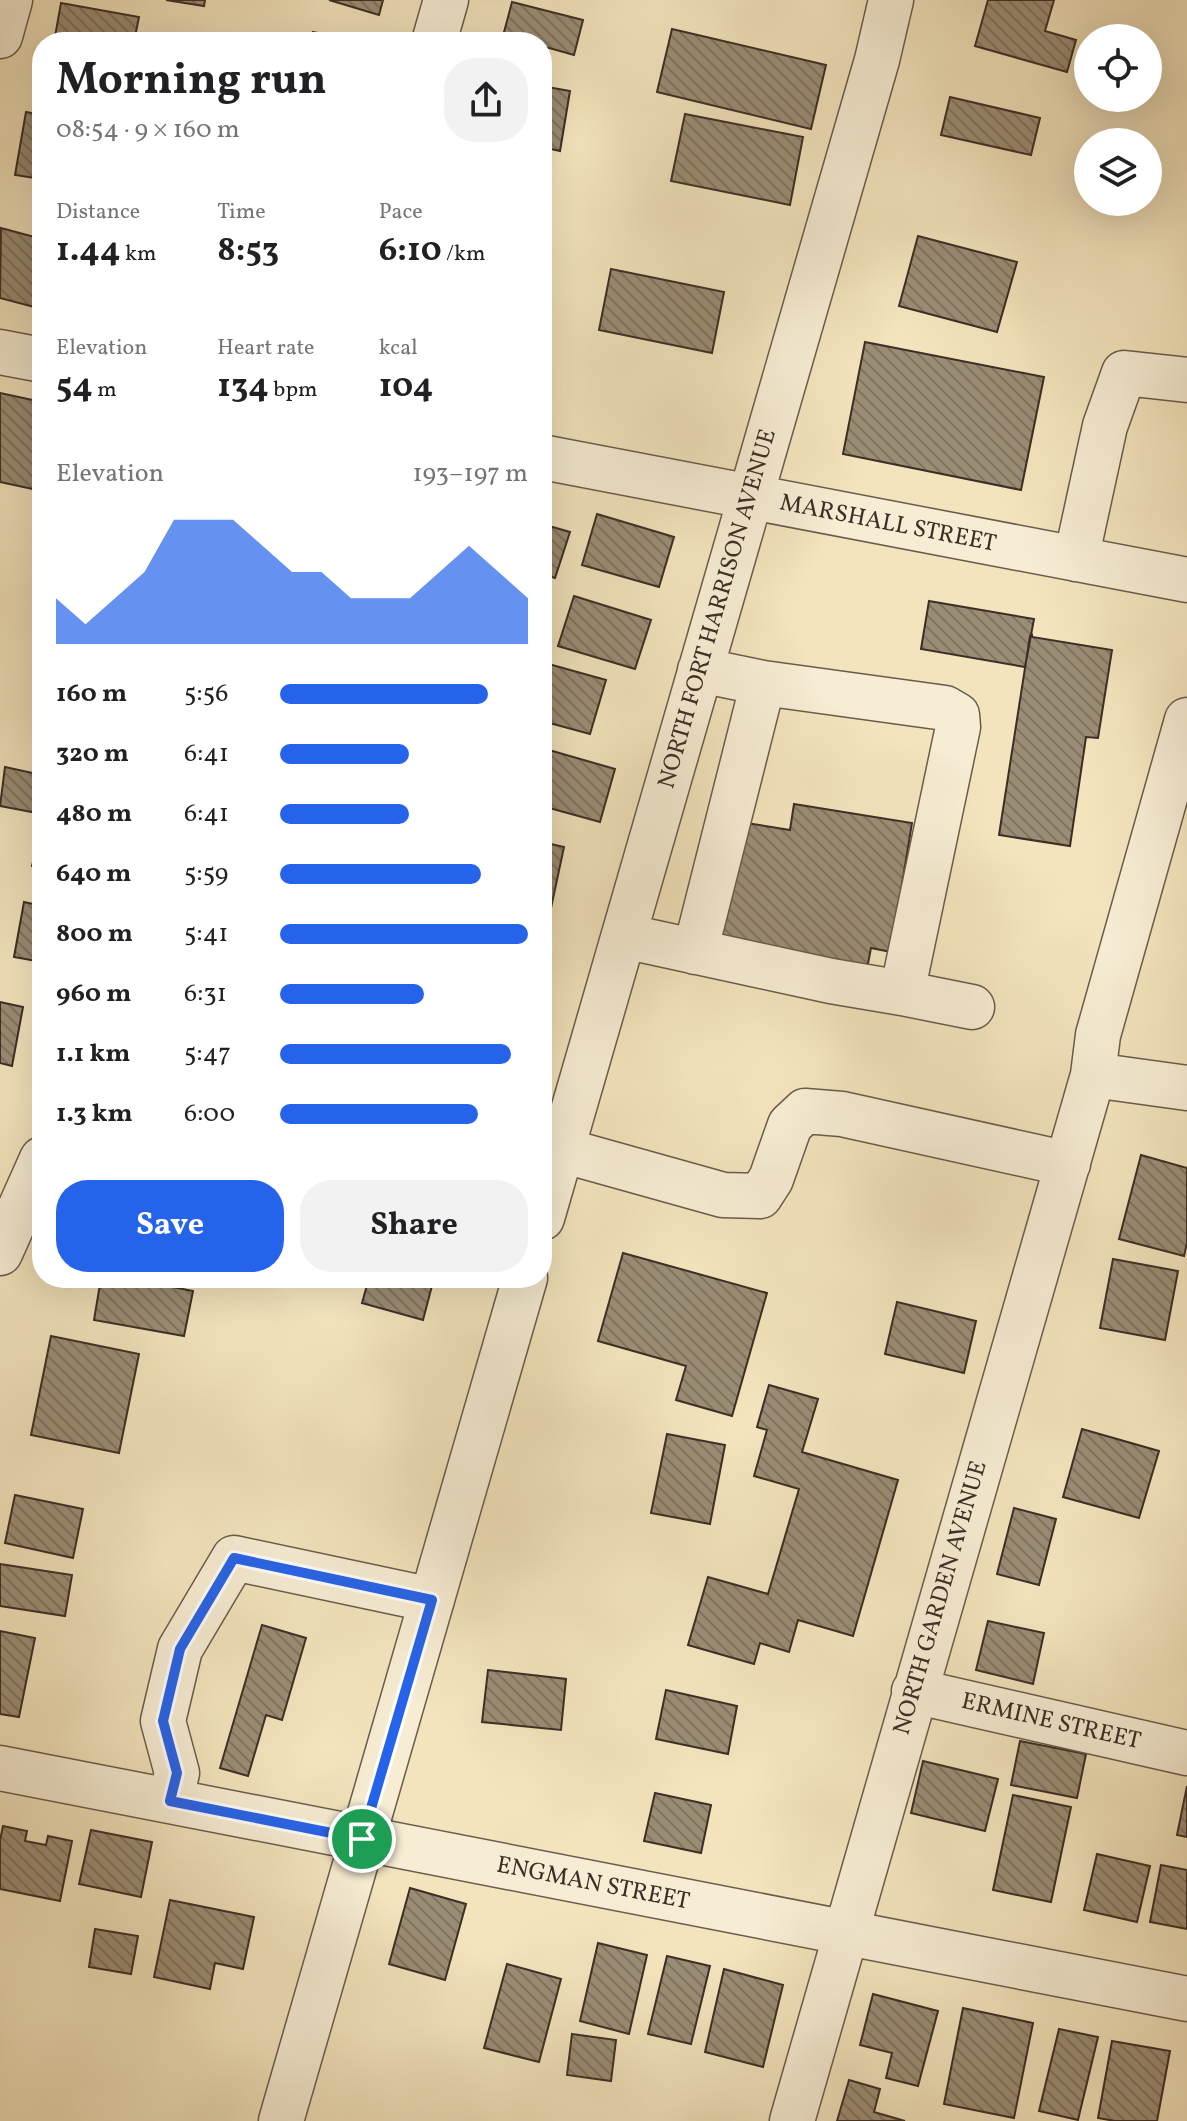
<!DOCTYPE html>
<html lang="en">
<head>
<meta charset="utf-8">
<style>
	body { margin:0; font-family:Vollkorn,serif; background:#f2f2f2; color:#202124; height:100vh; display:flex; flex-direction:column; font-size:30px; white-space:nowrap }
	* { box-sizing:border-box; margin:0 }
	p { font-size:26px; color:#757577 }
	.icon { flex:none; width:44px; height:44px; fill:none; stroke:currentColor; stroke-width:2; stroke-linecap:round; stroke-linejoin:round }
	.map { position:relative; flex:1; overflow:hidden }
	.side { position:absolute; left:32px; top:32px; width:520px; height:1256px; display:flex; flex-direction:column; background:#fff; border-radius:32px; box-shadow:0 8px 32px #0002 }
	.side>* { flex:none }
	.controls { position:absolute; left:1074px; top:24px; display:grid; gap:16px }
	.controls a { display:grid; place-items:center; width:88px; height:88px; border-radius:50%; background:#fff; box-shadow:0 8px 32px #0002; font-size:40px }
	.pin { position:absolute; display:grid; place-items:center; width:68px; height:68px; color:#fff; margin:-34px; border:4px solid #fff; border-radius:50%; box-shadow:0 2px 8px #0007 }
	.round { display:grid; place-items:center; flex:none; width:84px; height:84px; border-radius:32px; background:#f2f2f2 }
	.headline { display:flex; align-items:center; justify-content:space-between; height:136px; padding:0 24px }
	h1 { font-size:44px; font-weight:700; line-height:60px }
	.stats { display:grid; grid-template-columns:repeat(3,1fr); gap:12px; height:136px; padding:8px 24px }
	.stats div { display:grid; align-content:center }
	.stats b { font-size:34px; font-weight:700 }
	.stats small { font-size:22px; font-weight:400 }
	.stats p { font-size:22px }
	.chart { height:224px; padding:16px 24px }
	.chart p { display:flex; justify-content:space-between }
	.chart svg { width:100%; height:144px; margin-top:8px; fill:#2563eb; opacity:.7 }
	.primary-button { display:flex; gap:16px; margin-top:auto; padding:16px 24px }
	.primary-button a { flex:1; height:92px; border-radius:32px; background:#2563eb; color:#fff; font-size:32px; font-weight:700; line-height:92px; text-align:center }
	.primary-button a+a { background:#f2f2f2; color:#202124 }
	ul { padding:0 24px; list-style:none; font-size:26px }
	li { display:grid; grid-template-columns:128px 96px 1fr; align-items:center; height:60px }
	li i { height:20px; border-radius:10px; background:#2563eb }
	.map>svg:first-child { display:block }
	.building { fill:url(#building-back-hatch); stroke:#3c2e26; stroke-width:2 }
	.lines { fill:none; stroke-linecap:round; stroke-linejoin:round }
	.minor-casing { stroke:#6a5c4c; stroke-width:47 }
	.minor { stroke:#f7edd4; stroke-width:44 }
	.route-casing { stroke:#fff; stroke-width:16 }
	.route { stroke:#2563eb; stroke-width:10 }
	.labels { text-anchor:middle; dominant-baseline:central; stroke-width:6; stroke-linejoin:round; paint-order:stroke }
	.street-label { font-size:24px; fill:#3c2e26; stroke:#f7edd4 }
</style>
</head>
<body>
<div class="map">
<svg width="1187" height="2121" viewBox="0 0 1187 2121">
	<defs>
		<pattern id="building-back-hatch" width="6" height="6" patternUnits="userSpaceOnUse" patternTransform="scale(2)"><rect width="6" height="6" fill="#9b8d75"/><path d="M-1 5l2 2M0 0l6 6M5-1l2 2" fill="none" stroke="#807460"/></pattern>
	</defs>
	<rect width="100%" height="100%" fill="#f3e4bd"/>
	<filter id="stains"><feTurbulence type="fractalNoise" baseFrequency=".0025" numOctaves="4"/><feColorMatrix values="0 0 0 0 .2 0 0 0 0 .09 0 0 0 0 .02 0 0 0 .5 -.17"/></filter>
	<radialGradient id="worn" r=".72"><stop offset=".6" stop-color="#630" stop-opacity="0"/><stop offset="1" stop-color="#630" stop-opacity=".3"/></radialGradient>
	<path class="building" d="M166,0H205L204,6Z
		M329,0H383L379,15Z
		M988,0H1054L1045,31L1076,40L1067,72L975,46Z
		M512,2L583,20L574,55L542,46V42H525L503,36Z
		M61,3L139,17L134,42H54Z
		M672,29L826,65L811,129L657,92Z
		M313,32L360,42H311Z
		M542,86L570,91L560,151L542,147Z
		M950,97L1040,118L1031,155L941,135Z
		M26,112L42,115V179L15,175Z
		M685,114L803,137L790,205L671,181Z
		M1,228L42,239V290L38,308L0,298Z
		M918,236L1017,262L997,332L899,306Z
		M611,269L724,292L712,353L599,330Z
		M865,342L1044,377L1021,490L843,454Z
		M0,393L42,402V491L0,482Z
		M597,514L674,537L659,587L582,565Z
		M542,524L570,532L555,578L542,574Z
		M574,596L651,620L635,669L558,646Z
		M929,601L1034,619L1025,667L921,649Z
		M1032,635V637L1112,650L1098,738L1086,737L1070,846L999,835L1030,636Z
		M545,663L606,680L590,734L542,721V674Z
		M542,748L615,769L600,822L542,806Z
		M5,767L42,775V814L0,806Z
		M794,804L912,823L891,952L871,948L866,974L717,949L740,822L790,830Z
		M40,834L42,835V868L32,866Z
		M542,842L564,847L551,908L542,906Z
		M24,902L42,906V962L14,957Z
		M0,1002L23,1007L12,1066L0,1063Z
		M1141,1155L1187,1168V1243L1184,1256L1119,1239Z
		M623,1253L767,1293L732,1416L676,1400L686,1366L598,1341Z
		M1113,1259L1178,1271L1165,1340L1100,1328Z
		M101,1278H164L162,1285L193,1291L184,1336L94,1320Z
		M369,1278H434L423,1320L362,1303Z
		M897,1302L976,1321L964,1373L885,1354Z
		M51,1336L139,1354L119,1453L31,1435Z
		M769,1385L818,1399L802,1452L898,1480L853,1636L798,1620L789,1652L760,1643L754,1664L688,1645L708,1577L768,1594L799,1489L754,1476L767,1430L757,1427Z
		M1082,1429L1159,1451L1139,1518L1063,1497Z
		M667,1434L725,1445L710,1524L651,1513Z
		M15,1495L83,1509L73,1558L5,1543Z
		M1014,1508L1056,1519L1039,1585L997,1574Z
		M0,1564L72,1575L65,1616L0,1606Z
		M988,1621L1044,1633L1033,1684L976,1670Z
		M262,1625L306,1638L282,1720L266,1715L248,1776L220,1768Z
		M0,1631L35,1638L19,1717L0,1714Z
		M488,1670L566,1679L561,1730L482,1722Z
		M666,1690L737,1706L728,1754L656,1739Z
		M1020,1741L1086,1754L1077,1798L1011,1785Z
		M923,1761L998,1779L985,1831L911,1813Z
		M1187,1786V1837L1177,1835Z
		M655,1793L711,1805L701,1853L644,1841Z
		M1013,1795L1071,1807L1051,1902L993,1890Z
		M3,1826L27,1831L25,1841L46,1845L48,1836L72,1841L60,1901L0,1889V1840Z
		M91,1830L152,1842L141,1897L79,1884Z
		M1097,1854L1150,1866L1137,1922L1084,1910Z
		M1161,1865L1187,1870V1929L1150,1922Z
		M410,1888L466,1904L445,1980L389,1964Z
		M170,1900L254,1917L243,1969L215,1963L210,1989L154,1977Z
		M95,1929L138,1936L131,1974L89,1967Z
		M598,1943L647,1955L629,2034L580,2021Z
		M667,1956L710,1966L691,2044L648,2034Z
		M507,1964L561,1979L539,2062L484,2048Z
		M724,1969L783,1985L763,2067L705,2052Z
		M873,1994L938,2011L918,2086L886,2078L892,2053L860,2045Z
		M963,2008L1033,2023L1014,2118L944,2104Z
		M1059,2029L1098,2037L1078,2120L1039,2111Z
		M572,2034L616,2040L611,2081L567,2075Z
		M1112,2041L1170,2051L1157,2121H1115L1098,2118Z
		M849,2080L880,2089L874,2112L905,2121H837Z"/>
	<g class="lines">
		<g class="minor-casing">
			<path id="minor" d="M0,36L10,0
				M434,42L446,0
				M0,352L42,360
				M542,457L1187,580
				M1076,559L1105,426L1124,373L1187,380
				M700,670L763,683L945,708L957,715L958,727L902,993L972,1007
				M624,936L831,981L902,993
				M695,952L763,683
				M1093,1075L1187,1088
				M562,1150L723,1195L760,1196L771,1179L790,1125L805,1111L842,1114L1068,1164
				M542,1218L877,60L891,0
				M0,1253L42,1159
				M914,1691L1187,1753
				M0,1768L1187,1999
				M170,1801L177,1773L163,1721L180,1649L234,1558L432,1600
				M281,2121L525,1278
				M792,2121L1093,1075L1098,1035L1187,720"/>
		</g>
		<use href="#minor" class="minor"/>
	</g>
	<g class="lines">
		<g class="route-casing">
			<path id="route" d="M234,1558L432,1600L362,1839L170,1801L177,1773L163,1721L180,1649Z"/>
		</g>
		<use href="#route" class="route"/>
	</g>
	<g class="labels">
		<g class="street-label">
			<text transform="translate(888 524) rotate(11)">MARSHALL STREET</text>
			<text transform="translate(718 609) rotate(-74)">NORTH FORT HARRISON AVENUE</text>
			<text transform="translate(941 1598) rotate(-74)">NORTH GARDEN AVENUE</text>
			<text transform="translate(1051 1722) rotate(13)">ERMINE STREET</text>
			<text transform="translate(593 1884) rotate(11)">ENGMAN STREET</text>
		</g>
	</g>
	<rect width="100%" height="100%" filter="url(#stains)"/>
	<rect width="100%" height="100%" fill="url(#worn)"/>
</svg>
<div class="controls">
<a><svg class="icon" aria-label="locate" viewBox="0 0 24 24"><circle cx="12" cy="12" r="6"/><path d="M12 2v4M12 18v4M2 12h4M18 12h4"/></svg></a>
<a><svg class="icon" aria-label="layers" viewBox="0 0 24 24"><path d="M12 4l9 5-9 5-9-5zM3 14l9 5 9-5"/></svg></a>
</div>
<div class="pin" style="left:362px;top:1839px;background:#1e9e55"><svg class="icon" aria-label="arrive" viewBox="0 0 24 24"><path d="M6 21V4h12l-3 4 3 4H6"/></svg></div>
<section class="side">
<div class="headline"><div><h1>Morning run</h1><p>08:54 · 9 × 160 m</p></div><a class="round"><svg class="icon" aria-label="share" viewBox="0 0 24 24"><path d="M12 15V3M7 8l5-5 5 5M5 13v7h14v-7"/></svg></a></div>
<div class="stats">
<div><p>Distance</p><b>1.44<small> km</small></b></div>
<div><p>Time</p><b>8:53</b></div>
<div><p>Pace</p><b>6:10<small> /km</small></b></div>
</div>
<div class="stats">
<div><p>Elevation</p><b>54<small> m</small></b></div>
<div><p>Heart rate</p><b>134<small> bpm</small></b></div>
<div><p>kcal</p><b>104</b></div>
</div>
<div class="chart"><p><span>Elevation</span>193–197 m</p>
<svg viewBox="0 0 160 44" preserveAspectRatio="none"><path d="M0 44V30L10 38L20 30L30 22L40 6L50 6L60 6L70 14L80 22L90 22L100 30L110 30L120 30L130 22L140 14L150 22L160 30V44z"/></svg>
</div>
<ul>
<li><b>160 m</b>5:56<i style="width:84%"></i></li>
<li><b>320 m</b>6:41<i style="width:52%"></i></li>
<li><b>480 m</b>6:41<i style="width:52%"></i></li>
<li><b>640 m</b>5:59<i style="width:81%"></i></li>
<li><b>800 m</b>5:41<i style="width:100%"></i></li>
<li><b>960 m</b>6:31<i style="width:58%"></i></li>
<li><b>1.1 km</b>5:47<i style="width:93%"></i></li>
<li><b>1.3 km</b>6:00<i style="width:80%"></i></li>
</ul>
<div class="primary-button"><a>Save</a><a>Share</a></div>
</section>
</div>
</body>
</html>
